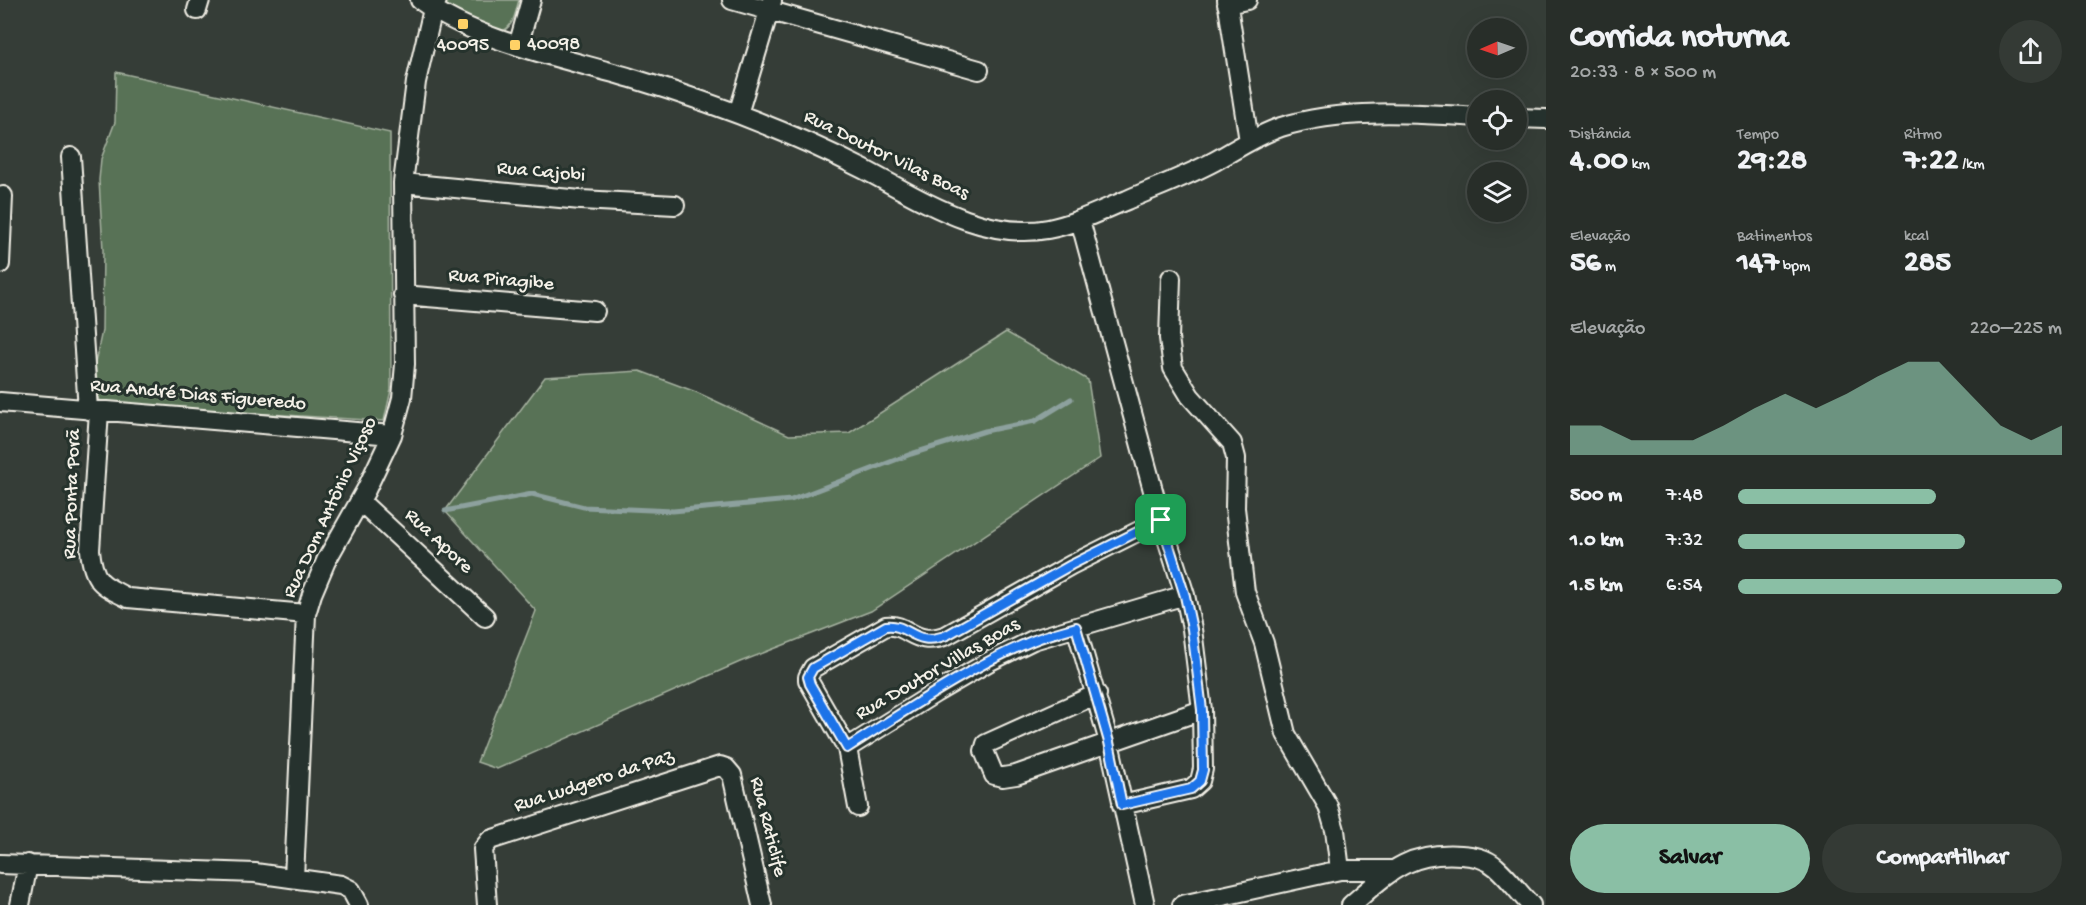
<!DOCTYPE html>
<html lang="pt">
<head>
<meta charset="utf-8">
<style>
	body { margin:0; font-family:"Gochi Hand",sans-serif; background:#343a35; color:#f1f3f6; height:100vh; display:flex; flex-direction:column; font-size:22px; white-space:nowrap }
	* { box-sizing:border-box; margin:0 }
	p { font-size:20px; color:#a5a8a8 }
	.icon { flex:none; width:33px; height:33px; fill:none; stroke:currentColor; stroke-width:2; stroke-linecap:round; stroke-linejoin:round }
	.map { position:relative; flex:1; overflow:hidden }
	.details { display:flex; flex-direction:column; background:#282e29; width:540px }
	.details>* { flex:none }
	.needle { width:39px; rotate:268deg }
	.controls { position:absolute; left:1467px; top:18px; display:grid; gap:12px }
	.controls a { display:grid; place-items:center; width:60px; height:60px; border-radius:50%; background:#282e29; box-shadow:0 6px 24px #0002,0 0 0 2px #444a46; font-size:30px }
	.pin { position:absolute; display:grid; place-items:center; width:51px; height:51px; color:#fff; margin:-26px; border-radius:12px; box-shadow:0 3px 9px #0006 }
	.round { display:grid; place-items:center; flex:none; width:63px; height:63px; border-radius:32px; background:#343a35 }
	.overview { display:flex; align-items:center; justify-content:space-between; height:102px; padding:0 24px }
	h1 { font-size:33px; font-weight:700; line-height:45px }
	.figures { display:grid; grid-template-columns:repeat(3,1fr); gap:9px; height:102px; padding:6px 24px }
	.figures div { display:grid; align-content:center }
	.figures b { font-size:30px; font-weight:700 }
	.figures small { font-size:16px; font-weight:400 }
	.figures p { font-size:16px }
	.chart { height:168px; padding:12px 24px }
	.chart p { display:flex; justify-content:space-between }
	.chart svg { width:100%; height:108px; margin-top:6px; fill:#8abfa5; opacity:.7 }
	.cta { display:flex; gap:12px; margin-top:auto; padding:12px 24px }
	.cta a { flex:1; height:69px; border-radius:36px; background:#8abfa5; color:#111; font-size:24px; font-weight:700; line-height:69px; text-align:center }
	.cta a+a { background:#343a35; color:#f1f3f6 }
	ul { padding:0 24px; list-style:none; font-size:20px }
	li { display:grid; grid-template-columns:96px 72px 1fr; align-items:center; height:45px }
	li i { height:15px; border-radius:8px; background:#8abfa5 }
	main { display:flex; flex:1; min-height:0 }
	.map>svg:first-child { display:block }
	.green { fill:#597257; stroke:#a6b2a0; stroke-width:1.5 }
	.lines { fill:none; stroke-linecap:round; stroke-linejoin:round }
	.stream { stroke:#8da19e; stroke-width:5 }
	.minor-casing { stroke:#f4f1e8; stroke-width:22 }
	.minor { stroke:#26332d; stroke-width:18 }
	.route-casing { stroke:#fff; stroke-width:12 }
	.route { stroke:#1a73e8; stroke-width:8 }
	.poi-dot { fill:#ffd166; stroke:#26332d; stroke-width:2 }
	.labels { text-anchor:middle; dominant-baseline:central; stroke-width:6; stroke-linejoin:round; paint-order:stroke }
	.poi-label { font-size:20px; fill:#f4f1e8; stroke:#26332d; text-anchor:start }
	.street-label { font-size:20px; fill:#f4f1e8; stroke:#26332d }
</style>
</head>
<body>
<main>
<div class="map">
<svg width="1546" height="905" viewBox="0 0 1546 905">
	<rect width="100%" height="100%" fill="#353d37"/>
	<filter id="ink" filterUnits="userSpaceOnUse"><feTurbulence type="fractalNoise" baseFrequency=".0167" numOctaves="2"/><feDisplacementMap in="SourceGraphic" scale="12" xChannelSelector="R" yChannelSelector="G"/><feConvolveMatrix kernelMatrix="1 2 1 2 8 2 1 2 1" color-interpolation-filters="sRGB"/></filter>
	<g filter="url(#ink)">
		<path class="green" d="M444,0H519C515,13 514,28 500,32L445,8Z
			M116,72L390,133L391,390L384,421L99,404L95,363L102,331L103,250L99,180L101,159L115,122Z
			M1006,332L1088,380L1100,458L871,611L740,662L497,769L477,762L536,611L445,511L545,377L640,371L696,392L789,435L849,433Z"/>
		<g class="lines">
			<path class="stream" d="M445,511L532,494L584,507L673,511L791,500L911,454L985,431L1035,421L1071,399"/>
			<g class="minor-casing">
				<path id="minor" d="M420,0C477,42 564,58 631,78C711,102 789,131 863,169C919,198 982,241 1048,229C1075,224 1102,210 1127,200C1157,187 1187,176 1215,161C1237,149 1257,135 1281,127C1340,108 1416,113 1478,117
					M732,0L979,70
					M1227,0L1249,141
					M1227,4L1247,0
					M197,10L200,0
					M518,46L531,0
					M738,114L772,1
					M1516,118L1546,119
					M71,157L88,410
					M403,183L581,200L675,205
					M1080,220L1161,520L1185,595L1192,629L1202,710L1203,769L1200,781L1191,789L1122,805
					M0,264L3,196
					M1171,278L1169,338L1173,368L1190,396L1232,443L1236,458L1235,508L1245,592L1264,643L1286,734L1328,806L1335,830L1340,870
					M403,295L595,311
					M0,402L392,435
					M99,411L90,550C93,581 101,585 128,598L306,614
					M360,501L485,617
					M1076,627L1109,742L1145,905
					M1097,694L986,744L984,751L994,775L1003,777L1016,775L1202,710
					M847,748L935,693L990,661L1033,640L1185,595
					M858,807L847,748L808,680V677L813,668L886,626C909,623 914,648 947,635L1071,565L1161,520
					M0,864L255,873L341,885L351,890L359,905
					M294,878L306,614L312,594L326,561L366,490L392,435L402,398L405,364L403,183L416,82L433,9L437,0
					M20,905L28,864
					M487,905L483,849L490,840L720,766L726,768L732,775L762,905
					M1182,905L1340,870H1391
					M1351,905C1388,873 1408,851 1461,855C1474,856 1486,858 1496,867C1509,878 1519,893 1531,905"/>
			</g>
			<use href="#minor" class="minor"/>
		</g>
	</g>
	<g class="lines" filter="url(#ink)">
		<g class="route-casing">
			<path id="route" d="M1161,520L1185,596L1192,629L1202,710L1203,770L1200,781L1191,789L1122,805L1109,742L1076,627C1062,631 1046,635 1032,641C967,668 907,710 847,748L810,684L808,677L813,668L886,626C909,623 914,648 947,635L1071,565Z"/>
		</g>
		<use href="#route" class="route"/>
	</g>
	<g class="poi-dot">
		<rect x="457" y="18" width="12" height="12" rx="3"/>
		<rect x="509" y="39" width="12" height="12" rx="3"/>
	</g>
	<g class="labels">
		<g class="poi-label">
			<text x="527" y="45">40098</text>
			<text x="463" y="46" text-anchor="middle">40095</text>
		</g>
		<g class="street-label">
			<text transform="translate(886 156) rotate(26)">Rua Doutor Vilas Boas</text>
			<text transform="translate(541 173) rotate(5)">Rua Cajobi</text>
			<text transform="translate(501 281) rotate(5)">Rua Piragibe</text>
			<text transform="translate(198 396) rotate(5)">Rua André Dias Figueredo</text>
			<text transform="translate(73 494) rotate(-88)">Rua Ponta Porã</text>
			<text transform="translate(331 508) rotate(-65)">Rua Dom Antônio Viçoso</text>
			<text transform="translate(438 542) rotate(43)">Rua Apore</text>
			<text transform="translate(938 670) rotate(-30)">Rua Doutor Villas Boas</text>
			<text transform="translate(594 782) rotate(-18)">Rua Ludgero da Paz</text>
			<text transform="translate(767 827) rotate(76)">Rua Raticlife</text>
		</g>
	</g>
</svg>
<div class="controls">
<a><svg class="needle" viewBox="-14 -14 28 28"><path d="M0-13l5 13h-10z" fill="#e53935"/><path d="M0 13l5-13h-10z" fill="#a5a8a8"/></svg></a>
<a><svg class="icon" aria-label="locate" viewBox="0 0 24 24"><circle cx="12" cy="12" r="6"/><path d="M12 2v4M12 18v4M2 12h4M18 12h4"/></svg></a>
<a><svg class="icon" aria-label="layers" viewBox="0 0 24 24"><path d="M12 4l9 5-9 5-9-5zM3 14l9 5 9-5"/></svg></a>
</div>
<div class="pin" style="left:1161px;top:520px;background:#1e9e55"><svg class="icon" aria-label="arrive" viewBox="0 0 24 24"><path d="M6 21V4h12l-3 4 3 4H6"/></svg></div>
</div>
<section class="details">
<div class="overview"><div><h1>Corrida noturna</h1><p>20:33 · 8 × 500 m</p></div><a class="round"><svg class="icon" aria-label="share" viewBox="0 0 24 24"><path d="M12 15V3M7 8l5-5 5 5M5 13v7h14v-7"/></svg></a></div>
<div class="figures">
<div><p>Distância</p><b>4.00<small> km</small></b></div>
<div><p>Tempo</p><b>29:28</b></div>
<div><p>Ritmo</p><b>7:22<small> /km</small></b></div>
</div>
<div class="figures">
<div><p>Elevação</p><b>56<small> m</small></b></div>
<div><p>Batimentos</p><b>147<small> bpm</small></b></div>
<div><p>kcal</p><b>285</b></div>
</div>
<div class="chart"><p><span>Elevação</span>220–225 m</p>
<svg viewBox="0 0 160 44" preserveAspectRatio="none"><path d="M0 44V32L10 32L20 38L30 38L40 38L50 32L60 25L70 19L80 25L90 19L100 12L110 6L120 6L130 19L140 32L150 38L160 32V44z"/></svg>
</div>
<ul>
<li><b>500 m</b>7:48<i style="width:61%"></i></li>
<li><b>1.0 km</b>7:32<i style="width:70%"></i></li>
<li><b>1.5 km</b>6:54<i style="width:100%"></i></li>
</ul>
<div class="cta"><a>Salvar</a><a>Compartilhar</a></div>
</section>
</main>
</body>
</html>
